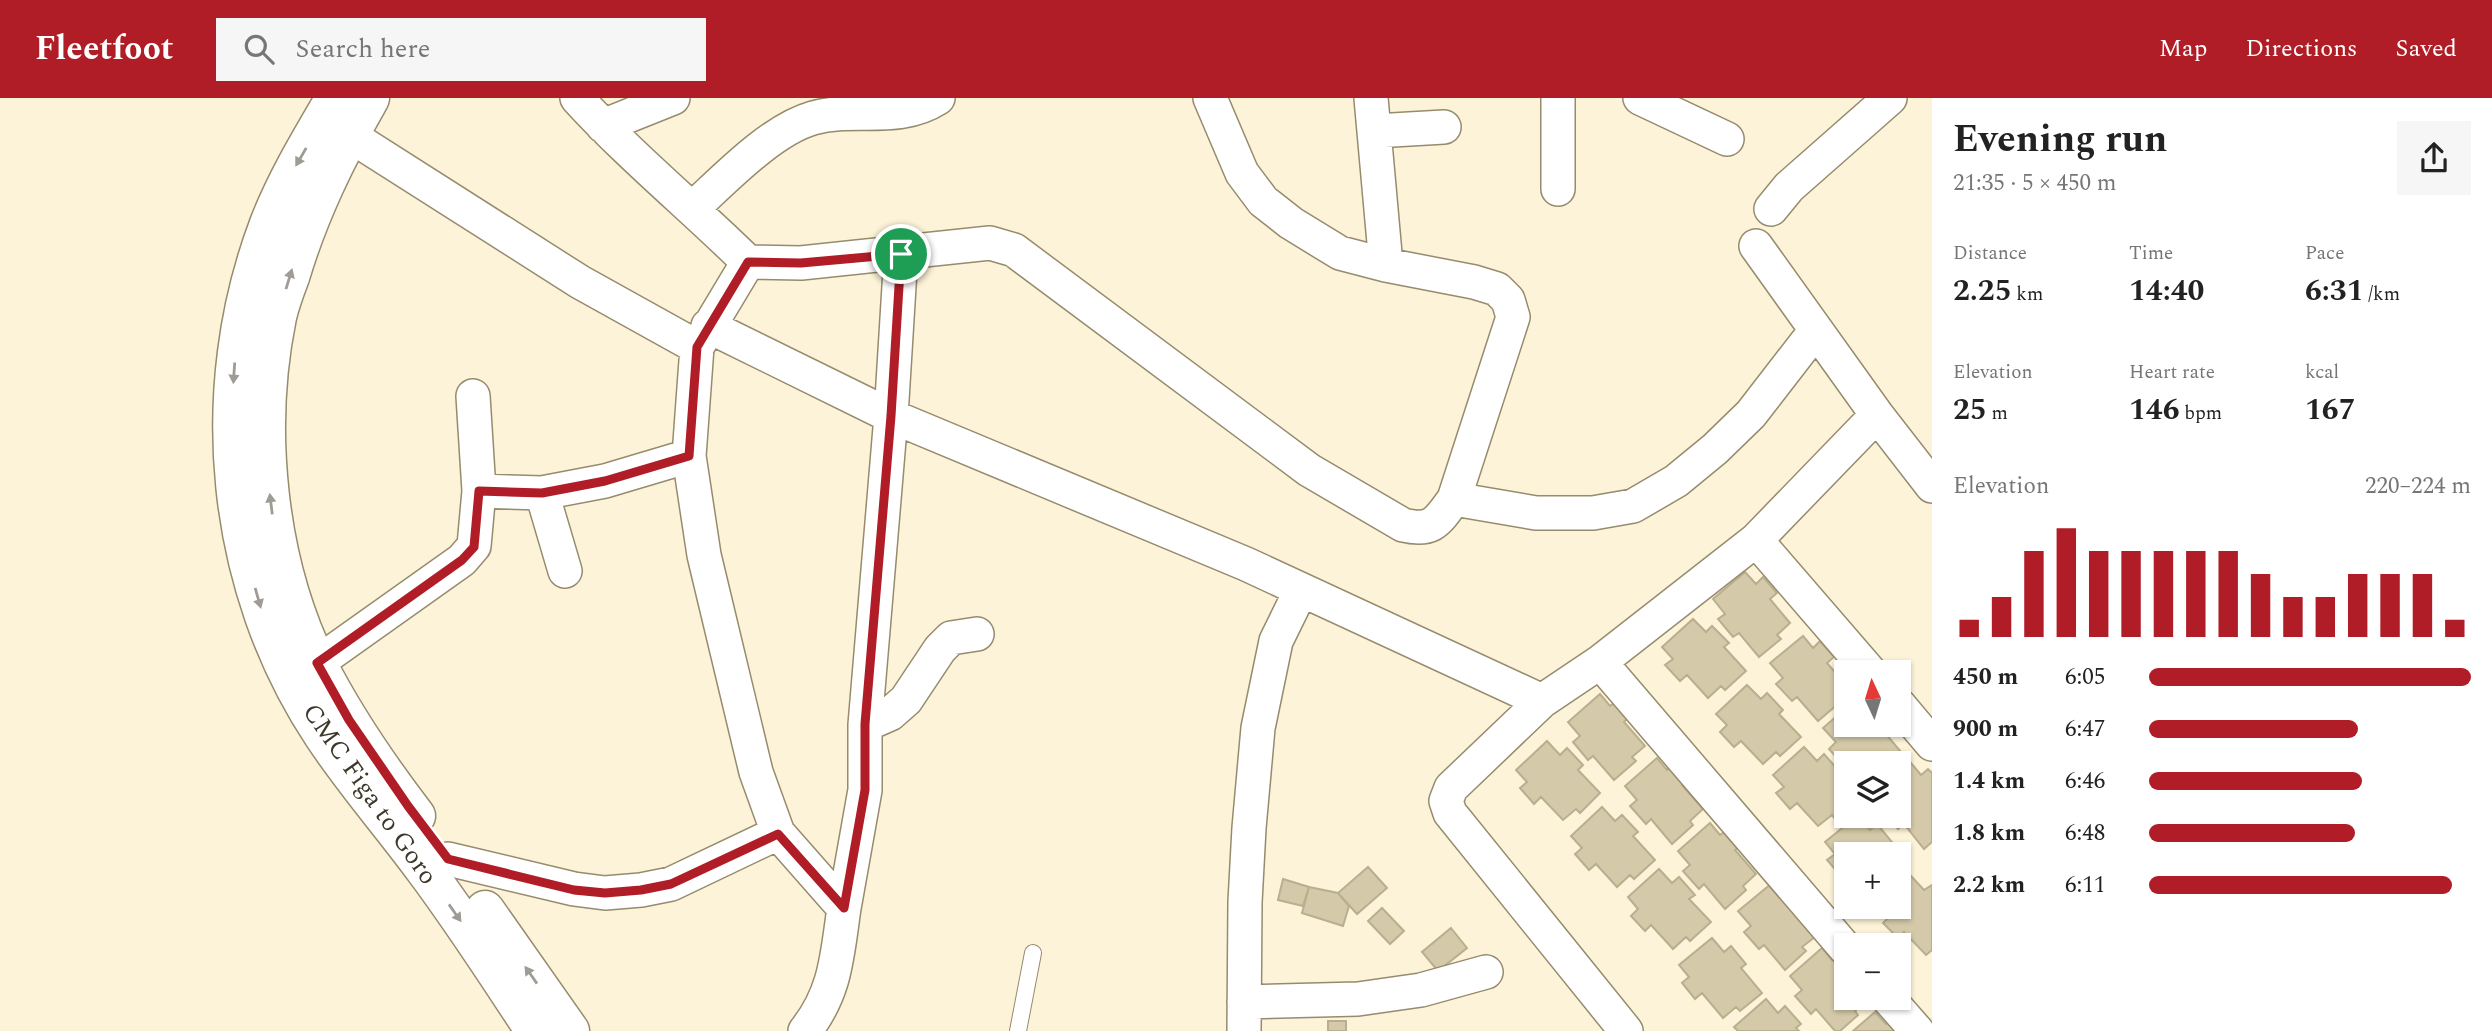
<!DOCTYPE html>
<html lang="en">
<head>
<meta charset="utf-8">
<style>
	body { margin:0; font-family:Spectral,serif; background:#f6f6f6; color:#222; height:100vh; display:flex; flex-direction:column; font-size:26px; white-space:nowrap }
	* { box-sizing:border-box; margin:0 }
	p { font-size:23px; color:#767676 }
	.icon { flex:none; width:38px; height:38px; fill:none; stroke:currentColor; stroke-width:2; stroke-linecap:round; stroke-linejoin:round }
	.map { position:relative; flex:1; overflow:hidden }
	.sheet { display:flex; flex-direction:column; background:#fff; width:560px }
	.sheet>* { flex:none }
	.needle { width:46px; rotate:356deg }
	.buttons { position:absolute; left:1834px; top:562px; display:grid; gap:14px }
	.buttons a { display:grid; place-items:center; width:77px; height:77px; border-radius:0px; background:#fff; box-shadow:0 2px 5px #0004; font-size:35px }
	.pin { position:absolute; display:grid; place-items:center; width:60px; height:60px; color:#fff; margin:-30px; border:4px solid #fff; border-radius:50%; box-shadow:0 2px 7px #0007 }
	.round { display:grid; place-items:center; flex:none; width:74px; height:74px; border-radius:0px; background:#f6f6f6 }
	.summary { display:flex; align-items:center; justify-content:space-between; height:119px; padding:0 21px }
	h1 { font-size:38px; font-weight:700; line-height:52px }
	.figures { display:grid; grid-template-columns:repeat(3,1fr); gap:10px; height:119px; padding:7px 21px }
	.figures div { display:grid; align-content:center }
	.figures b { font-size:30px; font-weight:700 }
	.figures small { font-size:19px; font-weight:400 }
	.figures p { font-size:19px }
	.chart { height:196px; padding:14px 21px }
	.chart p { display:flex; justify-content:space-between }
	.chart svg { width:100%; height:126px; margin-top:7px; stroke:#b01d27; stroke-width:6 }
	ul { padding:0 21px; list-style:none; font-size:23px }
	li { display:grid; grid-template-columns:112px 84px 1fr; align-items:center; height:52px }
	li i { height:18px; border-radius:9px; background:#b01d27 }
	header { display:flex; align-items:center; gap:42px; box-sizing:border-box; height:98px; padding:0 35px; background:#b01d27; color:#fff }
	header strong { font-size:33px }
	nav { display:flex; gap:38px; margin-inline-start:auto; font-size:24px }
	.search { width:490px; height:63px; background:#f6f6f6; display:flex; align-items:center; gap:18px; box-sizing:border-box; padding:0 24px; border-radius:0px; color:#767676; font-size:26px }
	main { display:flex; flex:1; min-height:0 }
	.map>svg:first-child { display:block }
	.building { fill:#d4c9a8; stroke:#b9ae8e; stroke-width:2 }
	.lines { fill:none; stroke-linecap:round; stroke-linejoin:round }
	.lane-casing { stroke:#968b6d; stroke-width:18 }
	.street-casing { stroke:#968b6d; stroke-width:36 }
	.primary-casing { stroke:#968b6d; stroke-width:41 }
	.lane { stroke:#fff; stroke-width:16 }
	.street { stroke:#fff; stroke-width:33 }
	.primary { stroke:#fff; stroke-width:38 }
	.oneway { fill:#9e9c95 }
	.route-casing { stroke:#fff; stroke-width:14 }
	.route { stroke:#b01d27; stroke-width:9 }
	.labels { text-anchor:middle; dominant-baseline:central; stroke-width:6; stroke-linejoin:round; paint-order:stroke }
	.street-label { font-size:26px; fill:#3d382b; stroke:#fff }
</style>
</head>
<body>
<header>
<strong>Fleetfoot</strong>
<div class="search"><svg class="icon" aria-label="search" viewBox="0 0 24 24"><circle cx="10" cy="10" r="6"/><path d="M15 15l6 6"/></svg>Search here</div>
<nav><a>Map</a><a>Directions</a><a>Saved</a></nav>
</header>
<main>
<div class="map">
<svg width="1932" height="933" viewBox="0 0 1932 933">
	<rect width="100%" height="100%" fill="#fdf3d9"/>
	<path class="building" d="M1745,474L1756,486L1763,479L1777,495L1770,501L1790,525L1777,537L1781,541L1759,559L1739,535L1733,539L1718,521L1725,516L1713,501Z
		M1693,521L1706,534L1712,528L1729,545L1724,549L1746,573L1725,592L1721,588L1708,600L1687,577L1680,583L1665,567L1673,561L1662,549Z
		M1803,538L1813,550L1820,543L1834,559L1827,565L1846,587V591L1835,600L1839,605L1818,623L1797,599L1792,603L1776,586L1783,580L1770,565Z
		M1747,587L1761,601L1767,595L1783,612L1779,616L1801,639L1780,658L1776,654L1763,666L1741,643L1734,649L1720,634L1727,627L1716,616Z
		M1600,596L1610,608L1618,602L1631,617L1624,624L1645,648L1632,659L1636,663L1614,682L1593,658L1588,662L1573,644L1580,638L1568,624Z
		M1846,610V626H1884L1880,629L1901,654L1888,665L1849,664L1844,668L1829,651L1836,644L1823,630Z
		M1547,643L1560,657L1567,650L1583,667L1578,672L1600,695L1580,715L1576,711L1563,722L1541,699L1534,706L1520,690L1527,684L1516,672Z
		M1804,649L1817,663L1824,656L1840,674L1835,678L1846,690V711L1835,721L1832,717L1818,728L1797,705L1790,711L1776,695L1784,689L1773,677Z
		M1657,660L1667,672L1675,665L1689,681L1682,687L1703,711L1690,723L1693,727L1672,746L1651,721L1646,726L1630,708L1637,702L1625,688Z
		M1911,665L1921,677L1928,671L1932,675V744L1924,751L1904,726L1898,731L1887,718H1899V675Z
		M1602,709L1615,723L1622,717L1638,734L1633,738L1655,762L1634,781L1630,777L1617,789L1596,766L1589,772L1575,756L1582,750L1571,738Z
		M1857,718L1870,732L1877,726L1892,744L1887,748L1894,756H1846V774L1841,778L1827,762L1835,756L1825,744Z
		M1710,725L1720,737L1728,731L1742,746L1735,752L1756,776L1743,788L1746,792L1725,811L1704,786L1699,791L1683,773L1690,767L1678,753Z
		M1899,762L1907,772L1899,779Z
		M1368,769L1387,790L1357,816L1338,795Z
		M1659,771L1672,785L1679,779L1695,797L1689,801L1711,824L1690,843L1686,839L1673,851L1651,827L1645,833L1631,818L1638,811L1628,799Z
		M1911,778L1924,792L1932,787V852L1926,857L1904,834L1898,840L1883,825L1890,818L1882,808H1899V789Z
		M1283,781L1309,789L1303,808L1278,802Z
		M1771,786L1816,838L1802,849L1806,853L1785,872L1764,847L1759,851L1744,834L1751,828L1738,813Z
		M1309,789L1338,795L1349,808L1343,828L1302,815Z
		M1382,810L1404,833L1390,846L1368,823Z
		M1451,830L1467,850L1438,873L1422,854Z
		M1712,840L1724,854L1731,848L1746,866L1741,870L1762,895L1740,913L1736,909L1723,920L1702,895L1695,901L1682,885L1689,879L1679,867Z
		M1822,850L1832,862L1840,855L1846,862V900L1868,901L1855,913L1858,917L1840,933H1835L1816,911L1811,916L1795,898L1802,892L1790,878Z
		M1766,901L1778,915L1785,908L1801,926L1796,930L1799,933H1738L1734,929Z
		M1875,914L1886,926L1893,920L1905,933H1853Z
		M1328,923H1346V933H1328Z"/>
	<g class="lines">
		<g class="lane-casing">
			<path id="lane" d="M1018,933L1033,855"/>
		</g>
		<g class="street-casing">
			<path id="street" d="M577,0C630,58 692,109 748,164L801,165L990,145L1014,152L1309,372L1403,427C1433,434 1437,424 1454,401L1513,219L1508,202L1497,191L1474,184L1386,167L1340,155L1291,125L1263,103L1242,75L1210,0
				M1371,0L1386,167
				M1558,0V91
				M1640,0L1727,41
				M603,28L673,0
				M1375,33L1444,29
				M349,37L580,184L697,249
				M693,110C725,81 771,32 813,20C855,8 897,26 938,0
				M1771,111L1789,89L1890,0
				M1756,148L1877,317L1932,388
				M748,164L697,249L689,358L704,457L756,674L778,735L844,810C837,858 836,894 805,933
				M708,228L891,318L1246,466L1542,603L1451,690L1446,703L1450,715L1626,933
				M473,298L479,393
				M542,395L565,473
				M1454,401L1536,415H1593L1633,408L1676,383L1715,351L1751,316L1816,232
				M1756,442L1870,574
				M1600,564L1846,851
				M317,565L462,462L474,448L479,393L542,395L605,383L689,358
				M1542,603L1600,564L1756,442L1877,317
				M1899,607L1932,646
				M865,627L890,616L906,602L940,551L951,540L977,536
				M448,761L574,791L605,795L641,792L671,786L778,735
				M844,810L865,692V627L891,318L901,156
				M1888,900L1917,933
				M1244,904L1358,901L1421,892L1486,874
				M1244,933L1245,804L1249,730L1258,630L1276,543L1301,492"/>
		</g>
		<g class="primary-casing">
			<path id="primary" d="M335,0C311,41 286,82 269,126C206,292 224,488 323,637C354,684 392,727 425,772C464,824 499,879 535,933
				M370,0C337,58 309,115 290,179C285,192 280,206 277,219C254,331 267,464 318,567C345,620 380,671 416,718
				M485,812L570,933"/>
		</g>
		<use href="#lane" class="lane"/>
		<use href="#street" class="street"/>
		<use href="#primary" class="primary"/>
	</g>
	<defs><path id="oneway-solid" d="M-6-.8H1V-3.2L6.5 0L1 3.2V.8H-6Z" transform="scale(1.75)"/></defs>
	<g class="oneway">
		<use href="#oneway-solid" transform="translate(301 59) rotate(120)"/>
		<use href="#oneway-solid" transform="translate(289 181) rotate(-73)"/>
		<use href="#oneway-solid" transform="translate(234 275) rotate(94)"/>
		<use href="#oneway-solid" transform="translate(271 406) rotate(-97)"/>
		<use href="#oneway-solid" transform="translate(258 500) rotate(74)"/>
		<use href="#oneway-solid" transform="translate(455 815) rotate(55)"/>
		<use href="#oneway-solid" transform="translate(531 877) rotate(-125)"/>
	</g>
	<g class="lines">
		<g class="route-casing">
			<path id="route" d="M901,156L891,318L865,626V692L844,810L778,736L671,786L641,792L605,795L574,792L448,761L408,708L349,622L317,565L462,462L474,449L479,393L542,395L605,383L689,358L697,249L748,164L801,165Z"/>
		</g>
		<use href="#route" class="route"/>
	</g>
	<g class="labels">
		<g class="street-label">
			<text transform="translate(370 696) rotate(55)">CMC Figa to Goro</text>
		</g>
	</g>
</svg>
<div class="buttons">
<a><svg class="needle" viewBox="-14 -14 28 28"><path d="M0-13l5 13h-10z" fill="#e53935"/><path d="M0 13l5-13h-10z" fill="#767676"/></svg></a>
<a><svg class="icon" aria-label="layers" viewBox="0 0 24 24"><path d="M12 4l9 5-9 5-9-5zM3 14l9 5 9-5"/></svg></a>
<a>+</a>
<a>−</a>
</div>
<div class="pin" style="left:901px;top:156px;background:#1e9e55"><svg class="icon" aria-label="arrive" viewBox="0 0 24 24"><path d="M6 21V4h12l-3 4 3 4H6"/></svg></div>
</div>
<section class="sheet">
<div class="summary"><div><h1>Evening run</h1><p>21:35 · 5 × 450 m</p></div><a class="round"><svg class="icon" aria-label="share" viewBox="0 0 24 24"><path d="M12 15V3M7 8l5-5 5 5M5 13v7h14v-7"/></svg></a></div>
<div class="figures">
<div><p>Distance</p><b>2.25<small> km</small></b></div>
<div><p>Time</p><b>14:40</b></div>
<div><p>Pace</p><b>6:31<small> /km</small></b></div>
</div>
<div class="figures">
<div><p>Elevation</p><b>25<small> m</small></b></div>
<div><p>Heart rate</p><b>146<small> bpm</small></b></div>
<div><p>kcal</p><b>167</b></div>
</div>
<div class="chart"><p><span>Elevation</span>220–224 m</p>
<svg viewBox="0 0 160 44" preserveAspectRatio="none"><path d="M5 44V38M15 44V30M25 44V14M35 44V6M45 44V14M55 44V14M65 44V14M75 44V14M85 44V14M95 44V22M105 44V30M115 44V30M125 44V22M135 44V22M145 44V22M155 44V38"/></svg>
</div>
<ul>
<li><b>450 m</b>6:05<i style="width:100%"></i></li>
<li><b>900 m</b>6:47<i style="width:65%"></i></li>
<li><b>1.4 km</b>6:46<i style="width:66%"></i></li>
<li><b>1.8 km</b>6:48<i style="width:64%"></i></li>
<li><b>2.2 km</b>6:11<i style="width:94%"></i></li>
</ul>
</section>
</main>
</body>
</html>
